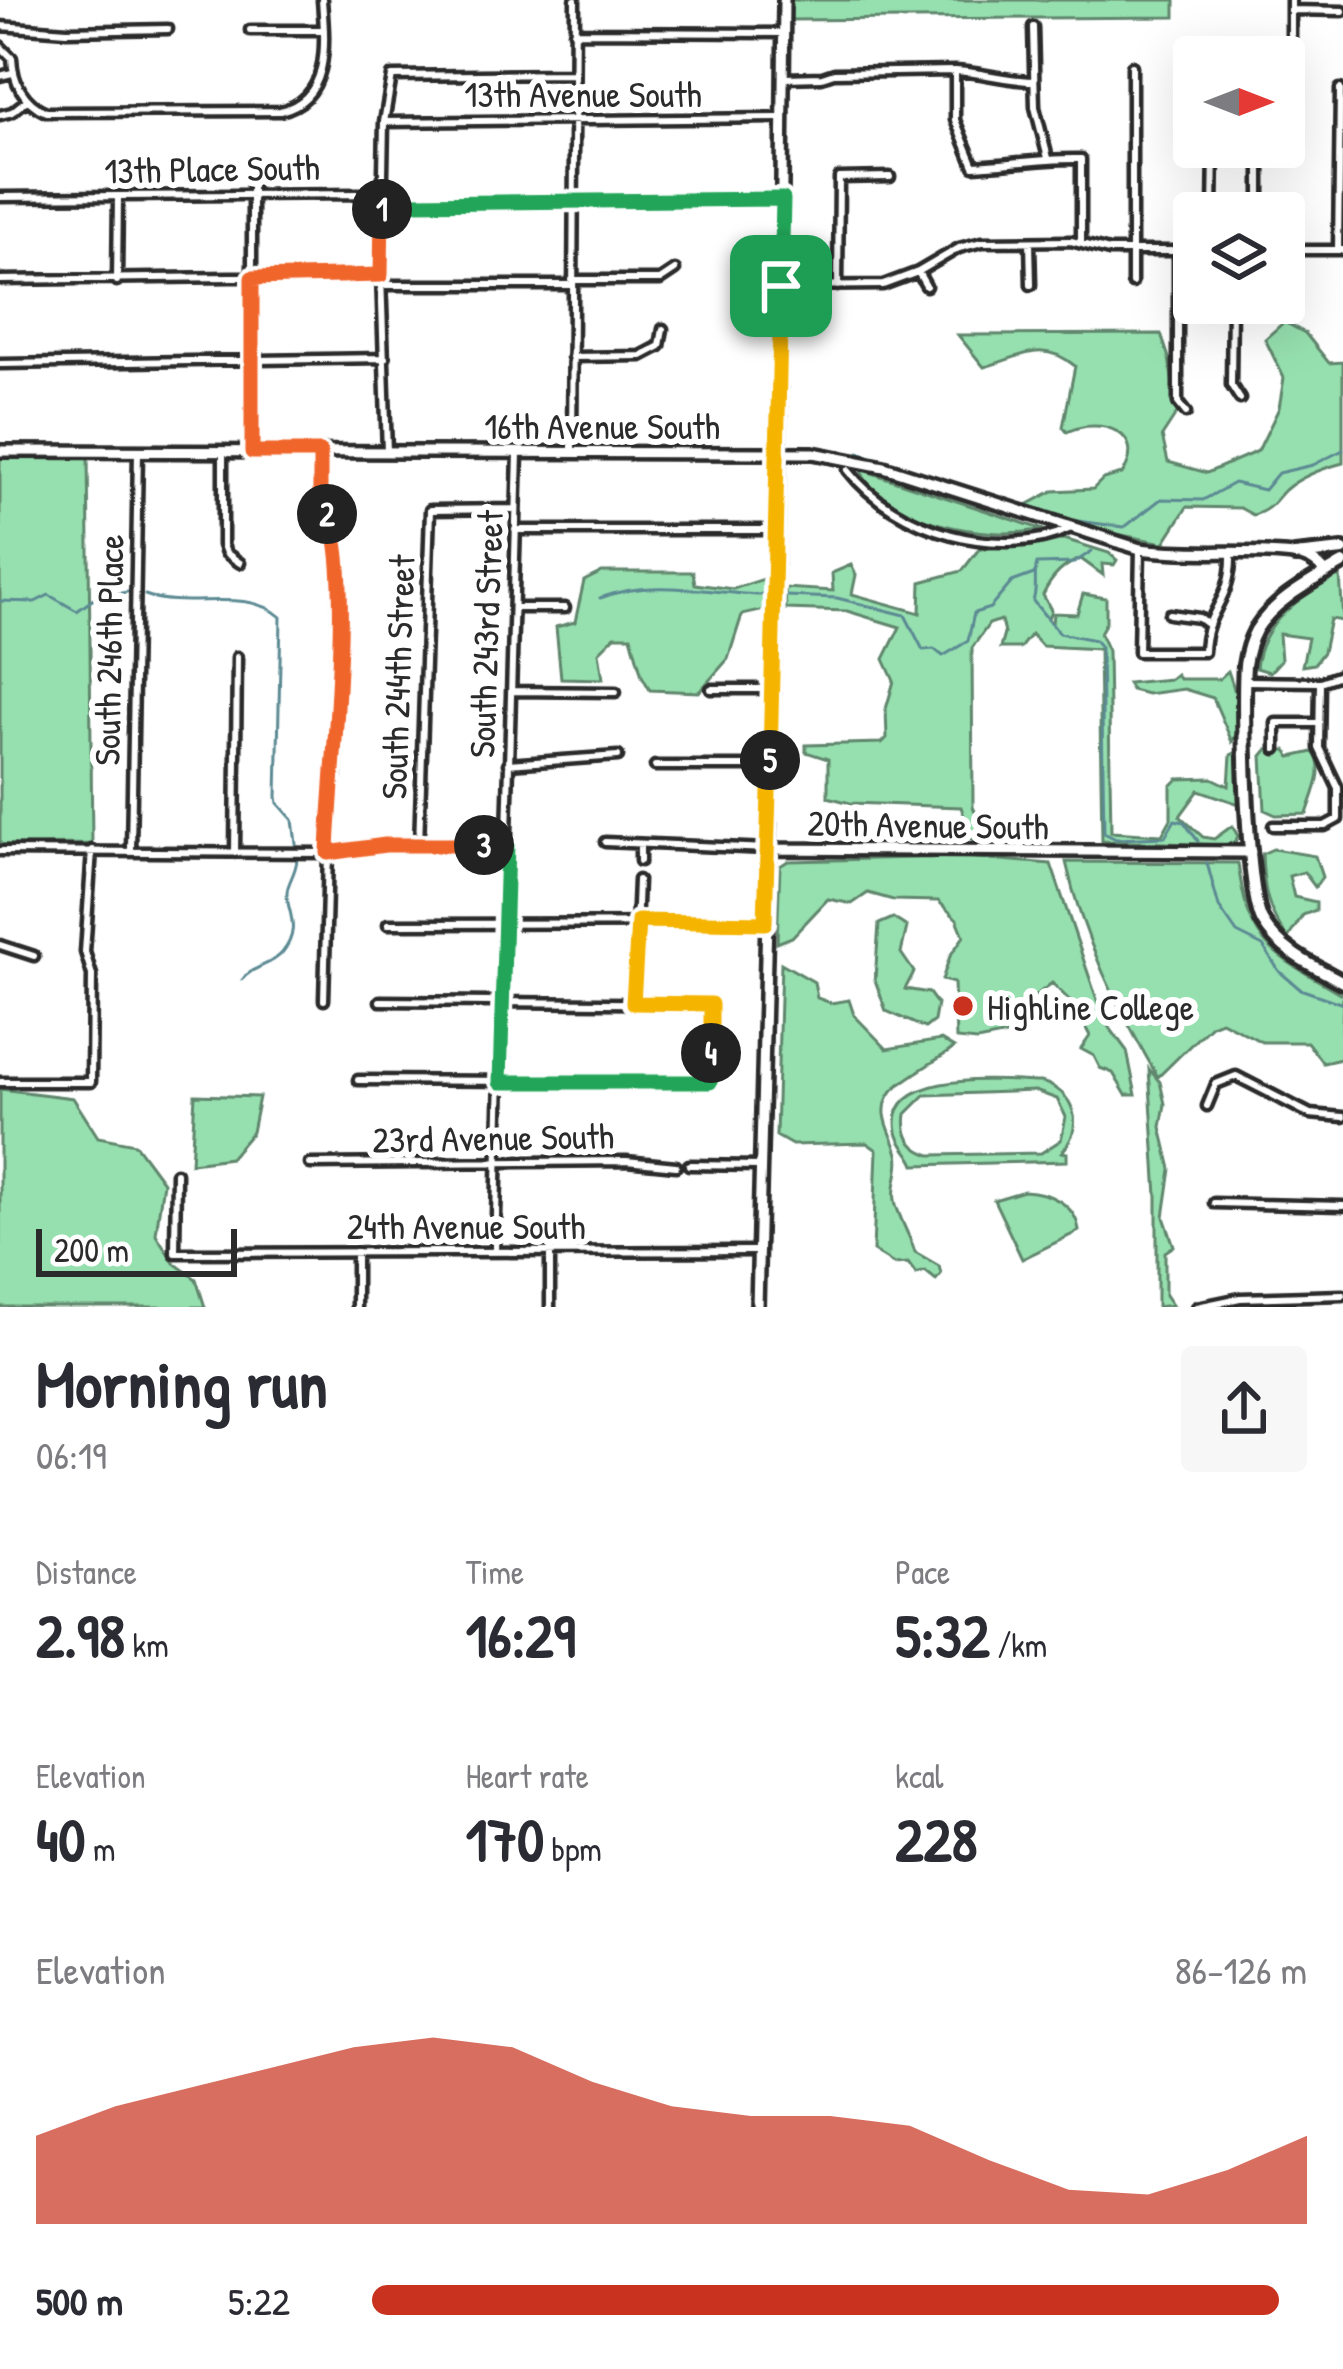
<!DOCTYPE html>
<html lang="en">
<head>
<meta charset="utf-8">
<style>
	body { margin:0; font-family:"Patrick Hand",sans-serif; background:#f7f7f7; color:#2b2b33; height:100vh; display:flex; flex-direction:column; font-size:45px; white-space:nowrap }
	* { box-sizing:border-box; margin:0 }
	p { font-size:39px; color:#7c7c81 }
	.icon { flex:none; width:66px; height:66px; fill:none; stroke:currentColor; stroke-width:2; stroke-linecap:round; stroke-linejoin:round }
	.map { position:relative; height:1307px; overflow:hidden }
	.drawer { display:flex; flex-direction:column; background:#fff; flex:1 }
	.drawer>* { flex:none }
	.needle { width:78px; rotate:90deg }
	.fabs { position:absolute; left:1173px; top:36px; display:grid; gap:24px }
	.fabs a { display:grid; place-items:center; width:132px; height:132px; border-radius:12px; background:#fff; box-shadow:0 12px 48px #0002; font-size:60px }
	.scale { position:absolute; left:36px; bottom:30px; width:201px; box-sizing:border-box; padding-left:12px; border:6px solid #2b2b2b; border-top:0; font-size:33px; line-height:42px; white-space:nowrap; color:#2b2b2b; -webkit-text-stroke:9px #fff; paint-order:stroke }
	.pin { position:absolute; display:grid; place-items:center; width:102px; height:102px; color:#fff; margin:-51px; border-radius:24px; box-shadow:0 6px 18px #0006 }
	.km { position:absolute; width:60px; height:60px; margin:-30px; border-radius:50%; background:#222; color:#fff; font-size:33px; line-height:60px; text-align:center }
	.round { display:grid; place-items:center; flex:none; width:126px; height:126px; border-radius:12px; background:#f7f7f7 }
	.summary { display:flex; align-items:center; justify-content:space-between; height:204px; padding:0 36px }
	h1 { font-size:66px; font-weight:700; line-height:90px }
	.metrics { display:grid; grid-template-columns:repeat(3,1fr); gap:18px; height:204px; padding:12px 36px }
	.metrics div { display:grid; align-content:center }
	.metrics b { font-size:60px; font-weight:700 }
	.metrics small { font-size:33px; font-weight:400 }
	.metrics p { font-size:33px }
	.chart { height:336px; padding:24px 36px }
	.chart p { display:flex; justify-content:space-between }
	.chart svg { width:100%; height:216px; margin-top:12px; fill:#c8321e; opacity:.7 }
	ul { padding:0 36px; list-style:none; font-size:39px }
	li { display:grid; grid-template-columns:192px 144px 1fr; align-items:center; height:90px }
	li i { height:30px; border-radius:15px; background:#c8321e }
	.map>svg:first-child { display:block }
	.green { fill:#96e0af; stroke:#60866d; stroke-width:3; fill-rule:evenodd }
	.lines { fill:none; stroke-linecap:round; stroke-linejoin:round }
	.stream { stroke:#5b8a93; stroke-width:3 }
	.street-casing { stroke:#2b2b2b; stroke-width:15 }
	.secondary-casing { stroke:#2b2b2b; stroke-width:18 }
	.primary-casing { stroke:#2b2b2b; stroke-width:20 }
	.street { stroke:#fff; stroke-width:6 }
	.secondary { stroke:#fff; stroke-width:9 }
	.primary { stroke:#fff; stroke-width:10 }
	.split-1-casing { stroke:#fff; stroke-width:24 }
	.split-2-casing { stroke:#fff; stroke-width:24 }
	.split-3-casing { stroke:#fff; stroke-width:24 }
	.split-4-casing { stroke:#fff; stroke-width:24 }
	.split-5-casing { stroke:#fff; stroke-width:24 }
	.split-6-casing { stroke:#fff; stroke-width:24 }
	.split-1 { stroke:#22a559; stroke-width:15 }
	.split-2 { stroke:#f0652b; stroke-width:15 }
	.split-3 { stroke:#f0652b; stroke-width:15 }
	.split-4 { stroke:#22a559; stroke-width:15 }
	.split-5 { stroke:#f5b400; stroke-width:15 }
	.split-6 { stroke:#f5b400; stroke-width:15 }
	.poi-dot { fill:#c8321e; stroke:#fff; stroke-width:4.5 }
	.labels { text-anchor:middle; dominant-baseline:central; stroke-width:12; stroke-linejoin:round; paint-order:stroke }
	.street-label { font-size:36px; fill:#2b2b2b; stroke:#fff }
	.poi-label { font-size:36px; fill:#2b2b2b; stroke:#fff; text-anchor:start }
</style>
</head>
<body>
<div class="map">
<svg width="1343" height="1307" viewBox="0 0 1343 1307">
	<rect width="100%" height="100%" fill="#fff"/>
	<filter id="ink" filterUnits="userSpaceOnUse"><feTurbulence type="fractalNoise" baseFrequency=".00833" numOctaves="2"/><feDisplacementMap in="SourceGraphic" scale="24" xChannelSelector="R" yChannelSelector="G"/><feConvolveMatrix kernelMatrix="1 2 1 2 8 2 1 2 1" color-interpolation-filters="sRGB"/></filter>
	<g filter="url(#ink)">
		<path class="green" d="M790,0H1175V17L790,20Z
			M1284,322L1305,333L1329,363L1343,362V463C1324,468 1301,476 1285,490C1274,501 1271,510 1253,515L1240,508L1187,507L1164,543L1116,534L1027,505L1053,491L1093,489L1103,479L1122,474C1149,433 1100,416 1067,432L1063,427L1075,366C1042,338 1019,358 984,367L958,335L1161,334L1169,358L1177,413L1162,436L1168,462L1207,473L1258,451L1279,408L1284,378L1265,339Z
			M0,451H88L92,844L0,845Z
			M860,468L869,472L1041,529C993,542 879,523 860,468Z
			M1064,539L1109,553L1117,560L1114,565L1102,564L1103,575L1081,559C1062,565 1051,578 1043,595L1051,610L1048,619L1052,624L1053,613L1077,614L1083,594L1106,598V622L1100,633L1108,651L1111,832L1162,835L1171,819V786L1178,779L1212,778L1229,786L1231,755L1239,751V804L1199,790L1180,816L1203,837L1214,839L1232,826L1238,836L1235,842L1224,845L1102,841L1099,649L1042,646L1031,634L1020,648H1000L1004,634L1001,620L989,624L972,648L973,807L982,826L1000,841L997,847L986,846L972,839L961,807L850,803L828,797V759L806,752V745L882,743L887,738L886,709L894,681L884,659L900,627L847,611L786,609L785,588L833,591L832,573L851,565L856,575L852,594L920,613L921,582L962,571L979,549L1033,546Z
			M602,572H693L695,584L733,589L770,577L769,609L742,615L728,659L699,692L650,690L642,676L631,636H615L599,652L603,679L561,678L556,627L575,622L584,581Z
			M1340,575L1343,621L1330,619L1323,652L1314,664L1302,666L1308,638L1279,634L1281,660L1270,672L1256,668C1261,621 1301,596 1340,575Z
			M1228,671C1236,692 1245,723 1232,742L1213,698L1184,689L1147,694L1131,690L1127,683L1170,679L1176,674L1179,679H1219Z
			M1267,750H1286L1291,757L1313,752C1327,769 1313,794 1307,814L1276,815L1265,810L1262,756Z
			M1273,849L1315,856L1322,877L1315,887L1304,872L1289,876L1294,897L1316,902V910L1303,915L1288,938C1267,912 1263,887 1262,854Z
			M964,857L1051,864L1104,1020L1127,1051L1136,1095H1126L1113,1073L1100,1068L1094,1056L1081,1049L1090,1036L1074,1005L1052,983L1026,1003L1012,1034L977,1041L956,1039L954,983L942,980L950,956L964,936L957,919L938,901L893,900L868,893L852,904L828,899L792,937L777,943L780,866L788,861Z
			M1066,862L1238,863C1249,949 1273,953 1343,995L1341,1059L1323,1063L1307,1042H1262L1221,1021L1211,1025L1158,1077C1118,1009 1083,940 1066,862Z
			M893,918L907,927L901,953L914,972L905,989L929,993L937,1004L934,1021L925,1028L886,1011L875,980L879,924Z
			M781,963L814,982L817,998L831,1003L849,1000L854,1015L887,1049L941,1040L954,1048C941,1058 900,1081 892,1091C875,1113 893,1133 898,1154C902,1169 892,1184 895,1200C897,1214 910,1236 915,1252L939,1266L941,1274L936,1280L925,1271L916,1274L908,1263L894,1264L873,1251L877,1150L867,1143L792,1145L776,1136Z
			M1149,1069L1160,1082L1165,1104L1161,1127L1171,1169L1164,1217L1174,1246L1165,1252V1295L1172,1305L1157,1307V1196Z
			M1041,1082C1075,1092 1085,1125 1062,1152L1067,1153V1161L915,1165C911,1153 899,1145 897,1132C884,1068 1003,1081 1041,1082ZM1035,1091L1057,1099L1066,1117L1061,1140L1041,1153L931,1155C911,1149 903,1135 906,1114L925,1095Z
			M0,1089L73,1098L98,1137L135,1144L163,1182L156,1234L174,1263L196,1279L205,1307H0Z
			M195,1095L259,1097L252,1132L230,1158L191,1163Z
			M1024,1191C1049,1192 1076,1204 1079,1231L1022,1259L994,1200Z"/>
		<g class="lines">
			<path class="stream" d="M859,453L1070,520L1124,527
				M1126,526L1161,499L1203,500L1234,483L1264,490L1278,473L1313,465L1343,450
				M1092,551L1074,563L1037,564C1033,577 1038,587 1033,601L1059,633L1095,640L1101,647L1104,833L1116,839L1165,837L1175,820L1184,822L1198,841
				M145,595C188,611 246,586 281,617L277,797L278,803L293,820L296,844
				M785,596L837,598L905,615L923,650L934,649L943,656L968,641L974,613L990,608L1012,582L1034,574
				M600,598C653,578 707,593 762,595
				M0,601L35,602L49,595L77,611L95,598L127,592
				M1207,863L1219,907L1237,933L1263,946L1279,971L1300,989L1343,1004
				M242,980C252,966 271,966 282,953C305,925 282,907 288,887C291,877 296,871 297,859"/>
			<g class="street-casing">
				<path id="street" d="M1291,10L1343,11
					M0,26L67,31L168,29
					M1033,27L1035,107L1048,158
					M250,30H324
					M574,32L783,33
					M0,46L12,58C13,81 23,102 46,112L280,111C332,99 325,41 322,0
					M1291,57V0
					M955,71V120L974,166C1010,164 1045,158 1081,159V243
					M0,76L12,73
					M784,78L822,77L834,73L955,71C982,72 1006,81 1034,81
					M0,115L12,112L27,100
					M385,122L783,118
					M252,163V452
					M0,197L359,194L413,203L783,199
					M1213,213L1214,147
					M1260,213V163L1268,147
					M1030,242L1031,285
					M1284,250H1343
					M1338,250L1340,89
					M1178,252V403L1186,413
					M918,272L926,286
					M0,280L381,275
					M572,280H660L675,270
					M117,281L118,196
					M1132,283V66
					M381,285H572
					M781,286L883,285L918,272L959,248L982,242L1071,241L1109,251H1194
					M838,286L839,178L890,177
					M1232,303L1231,385L1240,399
					M572,357L641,356L660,346L663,329
					M0,364L385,358
					M223,452V545L226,553L240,563
					M319,452L320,501L337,536L338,574L336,772L329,816L324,1000
					M387,452L381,275L384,122L392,76L572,74
					M572,453L575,0
					M848,470C895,531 1000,562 1071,528
					M515,530H776
					M1140,549L1138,652H1204C1205,609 1232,603 1231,555
					M514,608H565
					M1169,614L1199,618L1207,624
					M1246,681L1320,682L1343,674
					M711,689H772
					M512,691L616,692
					M1276,749V723H1319
					M508,764L618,756
					M655,766H770
					M1273,826H1325L1338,819V788L1319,748L1320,682
					M605,842L768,849
					M419,845L430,510L516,509
					M131,850L138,452
					M0,851L328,853L385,845L507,846
					M235,853L237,657
					M640,861V844
					M388,924L765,923
					M0,945L34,956
					M633,1003L638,880
					M358,1080L710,1082L711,1004L380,1001
					M0,1082H91L92,975L85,952L92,850
					M1207,1106L1216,1084L1236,1076L1310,1114L1343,1117
					M310,1164L626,1161L676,1166
					M689,1165L760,1166
					M176,1173L175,1253L758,1251
					M1214,1203L1343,1206
					M495,1250L518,453
					M356,1252V1307
					M550,1307V1251
					M1197,1307L1240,1298L1343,1295"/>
			</g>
			<g class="secondary-casing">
				<path id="secondary" d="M0,451L813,453L884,467L1140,549C1191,556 1243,549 1294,555C1307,556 1318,563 1326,573
					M768,849L1251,852
					M757,1307L779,452L784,0"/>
			</g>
			<g class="primary-casing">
				<path id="primary" d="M1295,555L1343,550
					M1343,563C1313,581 1275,599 1256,630C1250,641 1247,652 1245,665C1242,704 1246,895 1263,922C1281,952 1313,966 1343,982"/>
			</g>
			<use href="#street" class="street"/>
			<use href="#secondary" class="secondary"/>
			<use href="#primary" class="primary"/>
		</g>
	</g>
	<g class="lines" filter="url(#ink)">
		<g class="split-1-casing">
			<path id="split-1" d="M382,209V199L413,203L783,199L781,286"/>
		</g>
		<g class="split-2-casing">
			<path id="split-2" d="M327,514L320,501V452H252V278L381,275L382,209"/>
		</g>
		<g class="split-3-casing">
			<path id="split-3" d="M327,514C356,555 329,792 328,853L385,845H484"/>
		</g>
		<g class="split-4-casing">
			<path id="split-4" d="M484,845H507L500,1082H710L711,1053"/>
		</g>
		<g class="split-5-casing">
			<path id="split-5" d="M711,1053V1004L633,1003L638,921L765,923L770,760"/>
		</g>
		<g class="split-6-casing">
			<path id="split-6" d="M770,760L781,286"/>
		</g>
		<use href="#split-1" class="split-1"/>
		<use href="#split-2" class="split-2"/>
		<use href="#split-3" class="split-3"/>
		<use href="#split-4" class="split-4"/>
		<use href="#split-5" class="split-5"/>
		<use href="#split-6" class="split-6"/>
	</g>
	<circle class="poi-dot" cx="963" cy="1006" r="12"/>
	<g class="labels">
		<g class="street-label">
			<text x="583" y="93">13th Avenue South</text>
			<text transform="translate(212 168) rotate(-1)">13th Place South</text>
			<text x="602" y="425">16th Avenue South</text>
			<text transform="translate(485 634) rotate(-88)">South 243rd Street</text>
			<text transform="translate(108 650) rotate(-89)">South 246th Place</text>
			<text transform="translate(397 677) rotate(-88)">South 244th Street</text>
			<text transform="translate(928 824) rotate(1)">20th Avenue South</text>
			<text transform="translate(493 1137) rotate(-1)">23rd Avenue South</text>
			<text x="466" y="1225">24th Avenue South</text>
		</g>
		<g class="poi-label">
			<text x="987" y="1006">Highline College</text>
		</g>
	</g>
</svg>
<div class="fabs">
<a><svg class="needle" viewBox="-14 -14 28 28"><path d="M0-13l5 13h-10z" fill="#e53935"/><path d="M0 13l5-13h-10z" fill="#7c7c81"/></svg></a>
<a><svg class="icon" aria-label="layers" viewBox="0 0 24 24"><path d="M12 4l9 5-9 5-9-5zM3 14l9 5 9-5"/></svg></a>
</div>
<div class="scale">200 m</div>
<div class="pin" style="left:781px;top:286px;background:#1e9e55"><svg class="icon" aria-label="arrive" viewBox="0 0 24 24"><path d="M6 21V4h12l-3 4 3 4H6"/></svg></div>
<b class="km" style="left:382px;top:209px">1</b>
<b class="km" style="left:327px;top:514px">2</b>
<b class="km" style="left:484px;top:845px">3</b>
<b class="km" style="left:711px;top:1053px">4</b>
<b class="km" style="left:770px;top:760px">5</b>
</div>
<section class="drawer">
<div class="summary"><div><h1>Morning run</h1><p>06:19</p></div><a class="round"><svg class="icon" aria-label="share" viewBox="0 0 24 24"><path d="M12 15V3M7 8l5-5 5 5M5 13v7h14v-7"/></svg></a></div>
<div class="metrics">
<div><p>Distance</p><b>2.98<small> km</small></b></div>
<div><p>Time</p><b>16:29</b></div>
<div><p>Pace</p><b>5:32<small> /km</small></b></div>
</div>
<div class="metrics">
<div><p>Elevation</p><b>40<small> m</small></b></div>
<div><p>Heart rate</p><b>170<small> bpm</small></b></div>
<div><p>kcal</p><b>228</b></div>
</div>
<div class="chart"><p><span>Elevation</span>86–126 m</p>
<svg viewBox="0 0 160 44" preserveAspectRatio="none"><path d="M0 44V26L10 20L20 16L30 12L40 8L50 6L60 8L70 15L80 20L90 22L100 22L110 24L120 31L130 37L140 38L150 33L160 26V44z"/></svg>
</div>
<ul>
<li><b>500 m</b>5:22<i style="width:97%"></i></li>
</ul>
</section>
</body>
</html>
